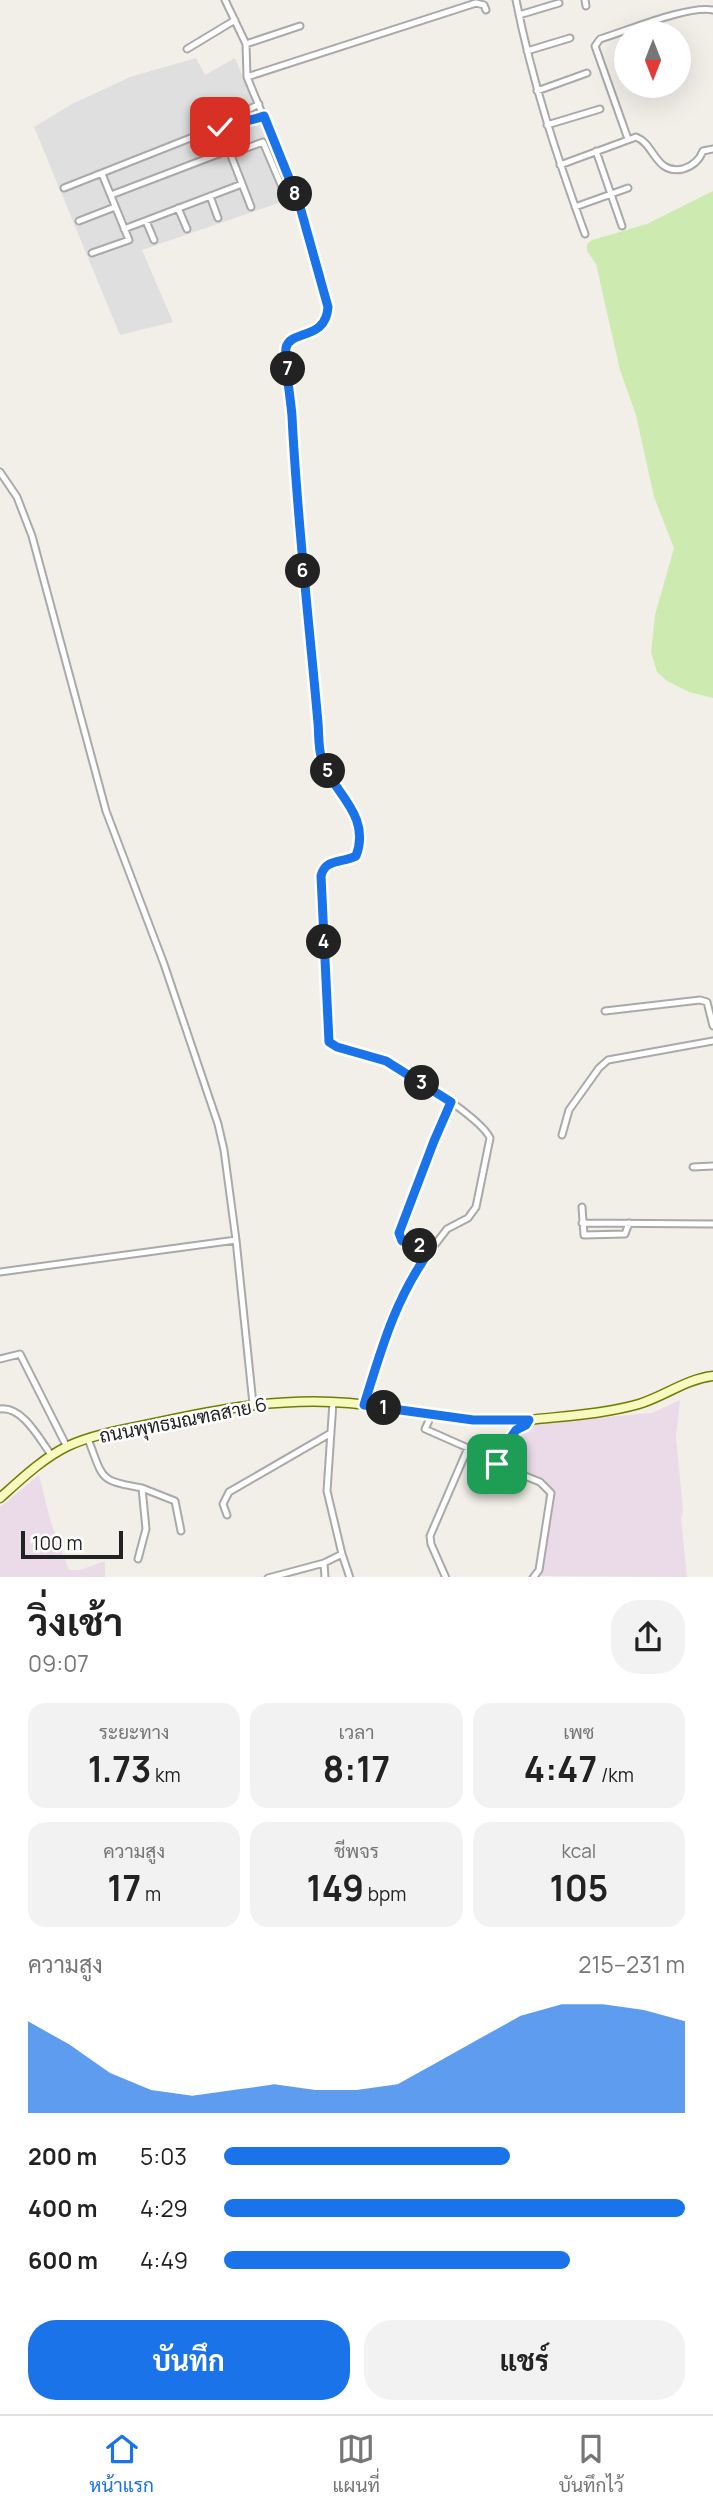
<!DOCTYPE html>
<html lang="th">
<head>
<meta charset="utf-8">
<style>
	body { margin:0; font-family:Manrope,Sarabun,sans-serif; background:#f2f2f2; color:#222; height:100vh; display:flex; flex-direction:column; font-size:26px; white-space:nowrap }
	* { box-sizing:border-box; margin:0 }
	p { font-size:23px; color:#767676 }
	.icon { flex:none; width:38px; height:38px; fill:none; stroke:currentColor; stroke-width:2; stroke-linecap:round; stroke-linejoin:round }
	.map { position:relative; height:1577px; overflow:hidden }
	.details { display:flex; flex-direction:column; background:#fff; flex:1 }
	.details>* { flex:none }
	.needle { width:46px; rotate:180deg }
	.fabs { position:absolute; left:614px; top:21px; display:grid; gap:14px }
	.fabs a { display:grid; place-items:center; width:77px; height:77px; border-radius:50%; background:#fff; box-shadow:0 7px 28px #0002; font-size:35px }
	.scale { position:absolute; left:21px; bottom:18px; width:102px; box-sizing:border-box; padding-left:7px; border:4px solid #222; border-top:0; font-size:19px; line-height:24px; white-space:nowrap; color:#222; -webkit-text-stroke:5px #fff; paint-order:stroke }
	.pin { position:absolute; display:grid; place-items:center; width:60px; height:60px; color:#fff; margin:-30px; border-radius:14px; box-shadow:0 4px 10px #0006 }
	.km { position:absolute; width:35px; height:35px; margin:-18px; border-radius:50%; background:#222; color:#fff; font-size:19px; line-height:35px; text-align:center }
	.round { display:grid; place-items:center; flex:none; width:74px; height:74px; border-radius:28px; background:#f2f2f2 }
	.overview { display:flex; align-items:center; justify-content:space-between; height:119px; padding:0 28px }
	h1 { font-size:38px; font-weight:700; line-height:52px }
	.metrics { display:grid; grid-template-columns:repeat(3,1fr); gap:10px; height:119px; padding:7px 28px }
	.metrics div { display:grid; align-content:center; border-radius:18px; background:#f2f2f2; text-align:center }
	.metrics b { font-size:35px; font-weight:700 }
	.metrics small { font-size:19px; font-weight:400 }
	.metrics p { font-size:19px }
	.chart { height:196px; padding:14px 28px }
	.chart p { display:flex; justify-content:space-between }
	.chart svg { width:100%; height:126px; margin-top:7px; fill:#1a73e8; opacity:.7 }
	.button { display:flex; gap:14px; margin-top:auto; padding:14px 28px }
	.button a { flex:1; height:80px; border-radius:28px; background:#1a73e8; color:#fff; font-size:28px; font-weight:700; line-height:80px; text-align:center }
	.button a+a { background:#f2f2f2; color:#222 }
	ul { padding:0 28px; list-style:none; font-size:23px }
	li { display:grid; grid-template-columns:112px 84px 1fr; align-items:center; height:52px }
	li i { height:18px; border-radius:9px; background:#1a73e8 }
	.menu { display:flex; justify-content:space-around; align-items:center; height:98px; border-top:2px solid #e0e0e0; background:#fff; font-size:19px; color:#767676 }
	.menu a { display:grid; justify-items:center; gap:4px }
	.menu .on { color:#1a73e8 }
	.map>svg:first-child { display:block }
	.residential { fill:#e0dfdf }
	.industrial { fill:#ebdbe8 }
	.grass { fill:#cdebb0 }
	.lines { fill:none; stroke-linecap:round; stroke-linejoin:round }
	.minor-casing { stroke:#a9a9a9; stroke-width:9 }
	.secondary-casing { stroke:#707d05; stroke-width:11 }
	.minor { stroke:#fff; stroke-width:5 }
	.secondary { stroke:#f7fabf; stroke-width:8 }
	.route-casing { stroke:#fff; stroke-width:14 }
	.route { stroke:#1a73e8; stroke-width:9 }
	.labels { text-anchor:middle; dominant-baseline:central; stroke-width:5; stroke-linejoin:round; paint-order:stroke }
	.street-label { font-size:19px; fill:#222; stroke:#fff }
</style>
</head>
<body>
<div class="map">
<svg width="713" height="1578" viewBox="0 0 713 1578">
	<rect width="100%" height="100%" fill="#f2efe9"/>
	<path class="residential" d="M196,58L205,75L235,58L293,198L142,250L173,322L120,335L34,127L72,104L130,77Z"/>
	<path class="industrial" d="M680,1400L676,1437L683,1511L681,1518L687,1577L535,1576L545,1506V1487L491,1463L515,1425L652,1413Z
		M39,1475L51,1523L69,1570H80L105,1561V1577H0V1507Z"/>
	<path class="grass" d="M713,191V698L689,692L667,681L657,672L651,652L655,615L674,548L654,497L636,415L620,370L596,264L587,251V244L592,240L647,224Z"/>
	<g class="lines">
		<g class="minor-casing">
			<path id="minor" d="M225,0L246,44L247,77L299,203L328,307C325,342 295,326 286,349L299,529L321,757L345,797L357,823L359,843L356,856C343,863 325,858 321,876L329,1042C344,1054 368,1053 385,1061C406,1070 482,1119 490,1138L476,1207L468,1218L447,1229L411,1276L392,1317L364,1405
				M516,0C532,81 557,157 585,234
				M585,0L586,6
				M519,15L559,3
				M246,44L300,26
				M187,49L235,20
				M527,51L570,38
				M247,77L476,3L484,5L486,10
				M537,91L587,73
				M259,104L242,113L236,120L246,121L264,116
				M547,125L600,109
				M220,127L251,207
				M628,139L595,46L600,39C627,31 688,5 713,10
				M596,151L622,226
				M230,154L263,142L285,194
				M560,165L636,137C655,144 655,175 683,169C693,166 699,161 703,151L713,149
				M64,188L236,120
				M111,195L229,150
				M210,196L218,218
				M575,207L628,188
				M178,208L187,229
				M79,221L115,207
				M146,221L154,240
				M124,229L242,184
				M92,253L129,240L102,174
				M0,472L17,497L32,536L106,811L164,964L218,1124L224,1150L236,1240L253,1404
				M605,1011L700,1000L707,1002L713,1026
				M562,1135L569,1110L599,1068L608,1060L713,1041
				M693,1167L713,1166
				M582,1207L584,1235L625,1234L629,1223
				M582,1223L713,1224
				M431,1249L403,1242L399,1235L434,1141L451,1102
				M0,1272L236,1240
				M0,1359L20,1354L67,1447
				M0,1409C23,1406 40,1440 52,1456
				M432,1414L425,1429L468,1448L430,1536L431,1544L446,1578
				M529,1420L526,1425L516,1430L496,1462L500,1466L540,1482L551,1493L539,1570L533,1578
				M88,1439C104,1480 98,1480 142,1488L146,1529L138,1559
				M142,1488L175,1501L181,1531
				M227,1515L223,1504L229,1492L331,1433
				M342,1554L350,1578
				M324,1563L325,1578
				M268,1578L324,1563L342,1554L327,1491L333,1402"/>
		</g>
		<g class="secondary-casing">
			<path id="secondary" d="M0,1498C20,1480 43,1458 68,1446C94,1434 126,1429 155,1423C219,1409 283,1397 349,1403C409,1409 468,1425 529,1420C565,1416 604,1414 639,1404C665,1396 686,1379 713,1376"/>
		</g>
		<use href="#minor" class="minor"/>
		<use href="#secondary" class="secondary"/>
	</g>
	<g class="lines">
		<g class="route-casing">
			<path id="route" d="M220,127C235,121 249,122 264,116L299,203L328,307C326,341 290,329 286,348C284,360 291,401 292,416C297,519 309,621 318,723C319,734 318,748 322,760C331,791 372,814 356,856C343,863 325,858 321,876L329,1042L337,1047L386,1061L451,1102L434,1141L399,1233L402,1241L431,1249C395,1299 382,1347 364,1405L473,1420H529L526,1425L516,1430L496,1459L497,1464"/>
		</g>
		<use href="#route" class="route"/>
	</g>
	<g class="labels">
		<g class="street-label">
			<text transform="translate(183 1420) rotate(-11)">ถนนพุทธมณฑลสาย 6</text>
		</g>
	</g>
</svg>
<div class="fabs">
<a><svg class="needle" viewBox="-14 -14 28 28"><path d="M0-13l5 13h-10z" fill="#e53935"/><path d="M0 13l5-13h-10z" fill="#767676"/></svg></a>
</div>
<div class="scale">100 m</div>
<div class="pin" style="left:497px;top:1464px;background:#1e9e55"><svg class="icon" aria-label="arrive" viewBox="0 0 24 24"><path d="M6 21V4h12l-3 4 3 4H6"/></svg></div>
<div class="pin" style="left:220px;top:127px;background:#d93025"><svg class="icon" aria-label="check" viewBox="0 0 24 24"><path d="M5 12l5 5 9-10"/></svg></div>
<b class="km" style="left:384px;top:1408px">1</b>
<b class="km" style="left:420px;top:1246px">2</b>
<b class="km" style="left:422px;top:1083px">3</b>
<b class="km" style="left:324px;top:942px">4</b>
<b class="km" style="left:328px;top:771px">5</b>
<b class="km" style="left:303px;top:571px">6</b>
<b class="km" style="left:288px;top:369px">7</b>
<b class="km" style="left:295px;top:194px">8</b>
</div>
<section class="details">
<div class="overview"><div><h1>วิ่งเช้า</h1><p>09:07</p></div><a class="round"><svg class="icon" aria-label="share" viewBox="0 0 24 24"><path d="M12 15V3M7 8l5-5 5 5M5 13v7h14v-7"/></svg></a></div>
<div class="metrics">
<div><p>ระยะทาง</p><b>1.73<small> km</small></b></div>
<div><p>เวลา</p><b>8:17</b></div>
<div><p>เพซ</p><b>4:47<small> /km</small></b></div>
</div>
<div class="metrics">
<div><p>ความสูง</p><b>17<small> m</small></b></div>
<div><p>ชีพจร</p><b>149<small> bpm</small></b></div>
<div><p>kcal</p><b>105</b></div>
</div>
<div class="chart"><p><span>ความสูง</span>215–231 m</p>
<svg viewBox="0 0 160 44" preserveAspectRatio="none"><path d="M0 44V12L10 20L20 30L30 36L40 38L50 36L60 34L70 36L80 36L90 34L100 26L110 18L120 10L130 6L140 6L150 8L160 12V44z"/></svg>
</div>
<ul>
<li><b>200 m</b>5:03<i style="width:62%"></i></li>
<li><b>400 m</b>4:29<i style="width:100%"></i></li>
<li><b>600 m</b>4:49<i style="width:75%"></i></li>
</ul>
<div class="button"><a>บันทึก</a><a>แชร์</a></div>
</section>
<nav class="menu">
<a class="on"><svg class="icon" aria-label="home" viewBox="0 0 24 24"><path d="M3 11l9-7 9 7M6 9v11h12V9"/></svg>หน้าแรก</a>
<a><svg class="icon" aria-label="map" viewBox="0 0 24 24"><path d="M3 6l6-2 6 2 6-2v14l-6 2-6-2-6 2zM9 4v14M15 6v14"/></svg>แผนที่</a>
<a><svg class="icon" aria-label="saved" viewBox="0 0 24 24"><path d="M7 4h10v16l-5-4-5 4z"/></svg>บันทึกไว้</a>
</nav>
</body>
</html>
